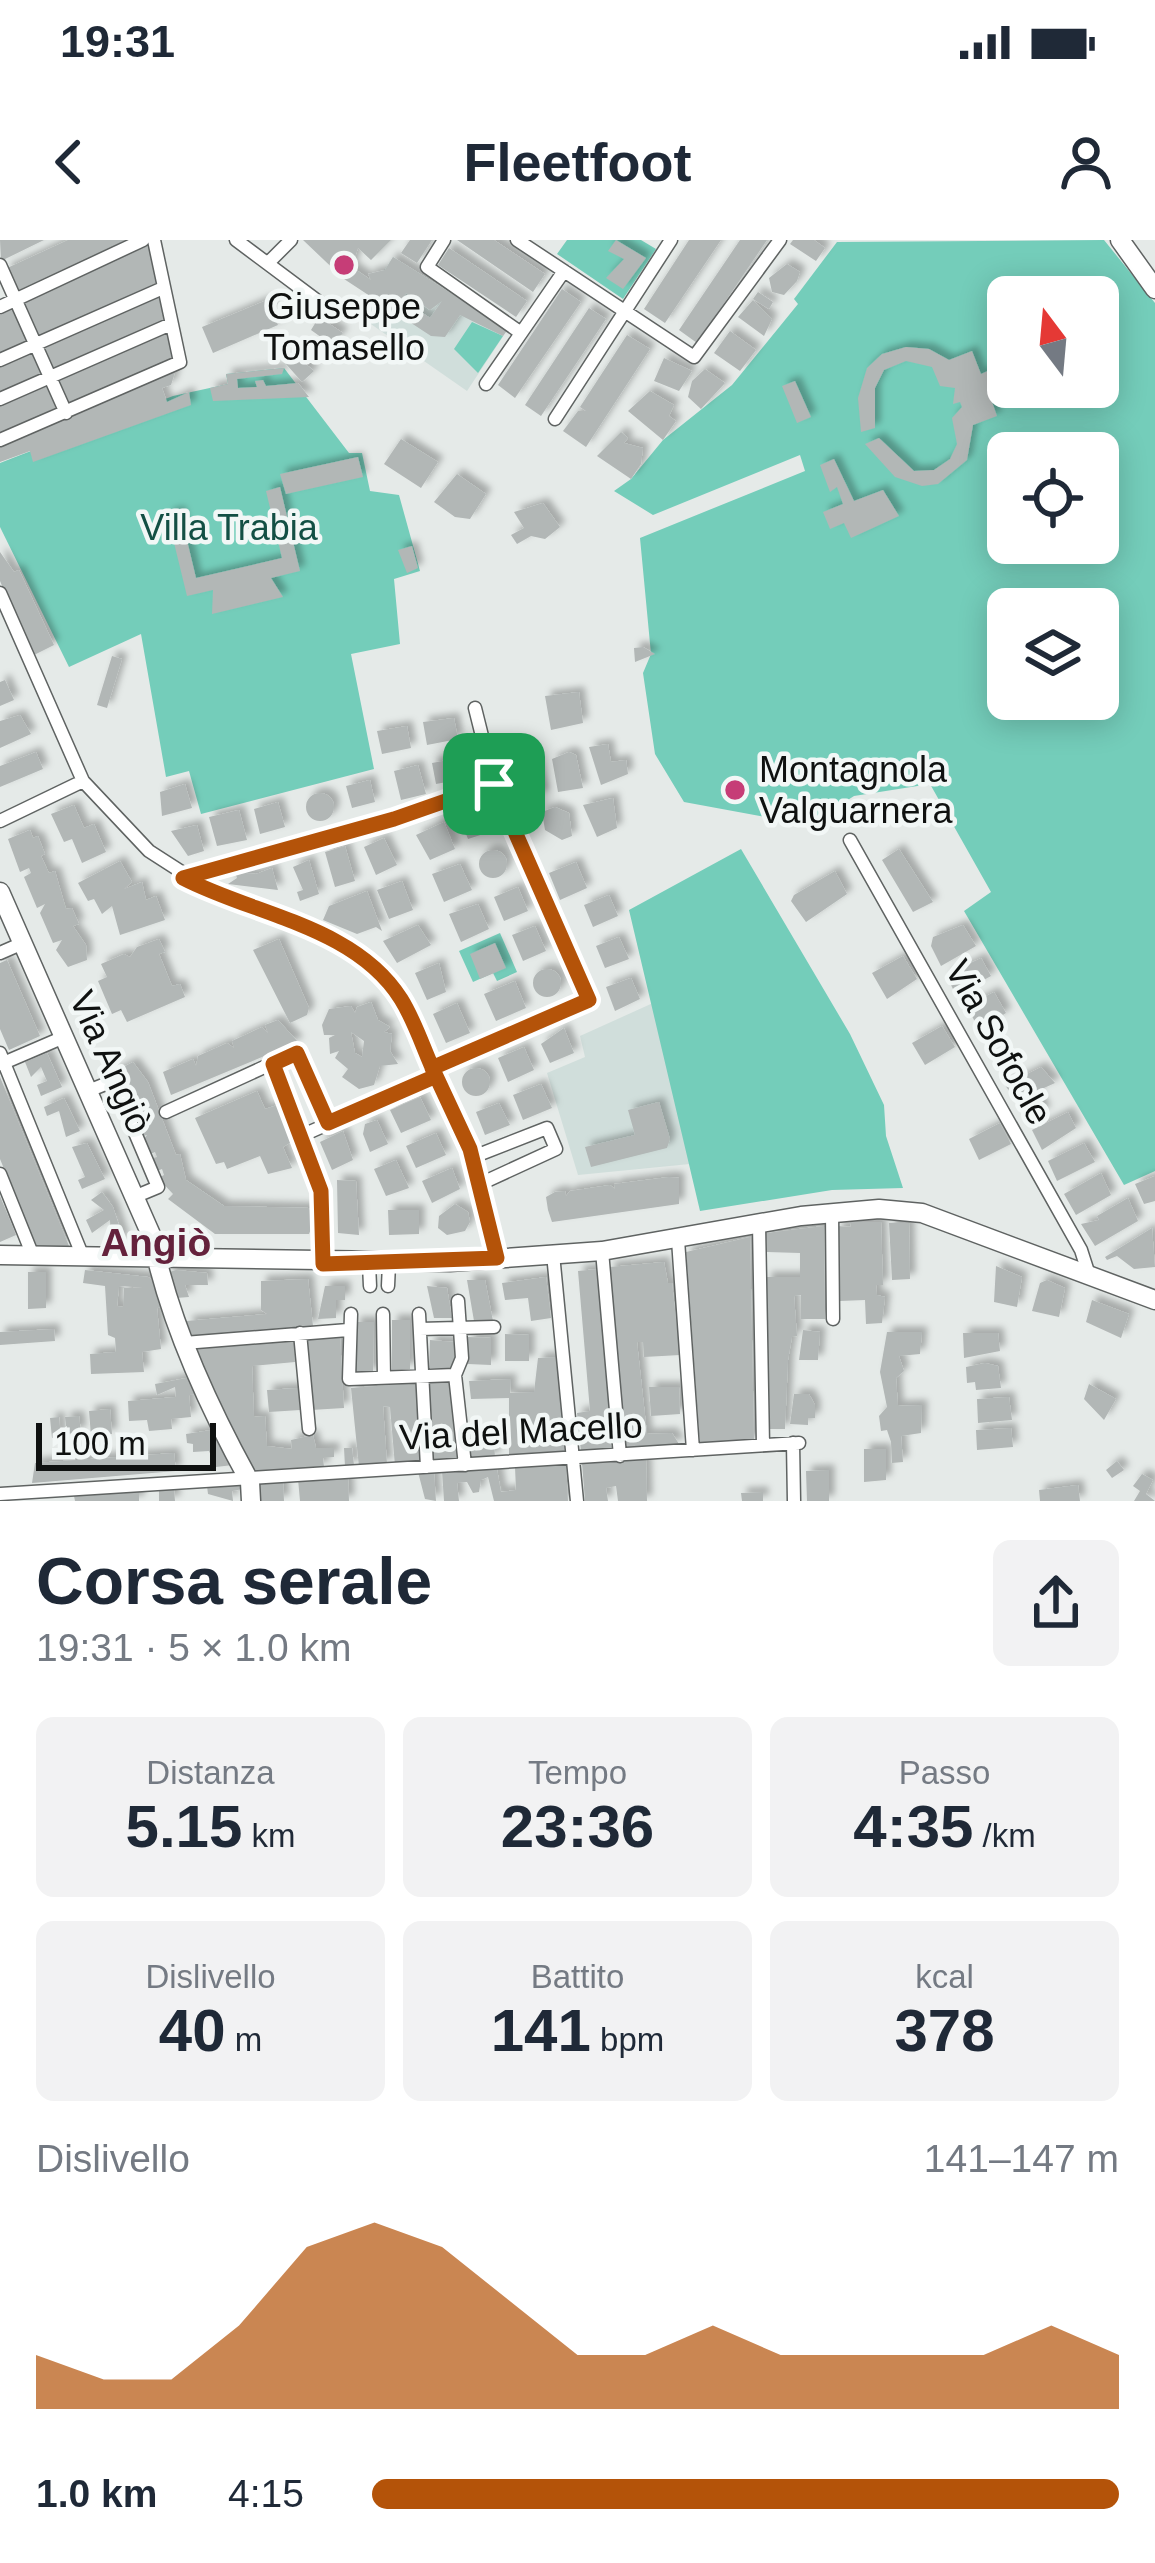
<!DOCTYPE html>
<html lang="it">
<head>
<meta charset="utf-8">
<style>
	body { margin:0; font-family:Helvetica,sans-serif; background:#f2f2f3; color:#1f2937; height:100vh; display:flex; flex-direction:column; font-size:45px; white-space:nowrap }
	* { box-sizing:border-box; margin:0 }
	p { font-size:39px; color:#747a83 }
	.icon { flex:none; width:66px; height:66px; fill:none; stroke:currentColor; stroke-width:2; stroke-linecap:round; stroke-linejoin:round }
	.map { position:relative; height:1261px; overflow:hidden }
	.sheet { display:flex; flex-direction:column; background:#fff; flex:1 }
	.sheet>* { flex:none }
	.needle { width:78px; rotate:344deg }
	.fabs { position:absolute; left:987px; top:36px; display:grid; gap:24px }
	.fabs a { display:grid; place-items:center; width:132px; height:132px; border-radius:18px; background:#fff; box-shadow:0 6px 30px #0003; font-size:60px }
	.scale { position:absolute; left:36px; bottom:30px; width:180px; box-sizing:border-box; padding-left:12px; border:6px solid #0f1110; border-top:0; font-size:33px; line-height:42px; white-space:nowrap; color:#0f1110; -webkit-text-stroke:9px #f2f7f6; paint-order:stroke }
	.pin { position:absolute; display:grid; place-items:center; width:102px; height:102px; color:#fff; margin:-51px; border-radius:24px; box-shadow:0 6px 18px #0006 }
	.round { display:grid; place-items:center; flex:none; width:126px; height:126px; border-radius:18px; background:#f2f2f3 }
	.headline { display:flex; align-items:center; justify-content:space-between; height:204px; padding:0 36px }
	h1 { font-size:66px; font-weight:800; line-height:90px }
	.metrics { display:grid; grid-template-columns:repeat(3,1fr); gap:18px; height:204px; padding:12px 36px }
	.metrics div { display:grid; align-content:center; border-radius:18px; background:#f2f2f3; text-align:center }
	.metrics b { font-size:60px; font-weight:800 }
	.metrics small { font-size:33px; font-weight:400 }
	.metrics p { font-size:33px }
	.chart { height:336px; padding:24px 36px }
	.chart p { display:flex; justify-content:space-between }
	.chart svg { width:100%; height:216px; margin-top:12px; fill:#b45309; opacity:.7 }
	ul { padding:0 36px; list-style:none; font-size:39px }
	li { display:grid; grid-template-columns:192px 144px 1fr; align-items:center; height:90px }
	li i { height:30px; border-radius:15px; background:#b45309 }
	.status { display:flex; justify-content:space-between; align-items:center; height:84px; padding:0 60px; background:#fff; direction:ltr }
	.status svg { height:33px; fill:currentColor }
	header { display:flex; justify-content:space-between; align-items:center; height:156px; padding:0 36px; background:#fff; font-size:54px; font-weight:800 }
	.map>svg:first-child { display:block }
	.built { fill:#d0dedb }
	.green { fill:#74cdba; fill-rule:evenodd }
	.building { fill:#b2b7b6; fill-rule:evenodd; filter:url(#shadow) }
	.lines { fill:none; stroke-linecap:round; stroke-linejoin:round }
	.street-casing { stroke:#5f6362; stroke-width:15 }
	.secondary-casing { stroke:#5f6362; stroke-width:21 }
	.street { stroke:#fff; stroke-width:12 }
	.secondary { stroke:#fff; stroke-width:18 }
	.route-casing { stroke:#fff; stroke-width:24 }
	.route { stroke:#b45309; stroke-width:15 }
	.poi-dot { fill:#c63d77; stroke:#f2f7f6; stroke-width:4.5 }
	.labels { text-anchor:middle; dominant-baseline:central; stroke-width:9; stroke-linejoin:round; paint-order:stroke }
	.poi-label { font-size:36px; fill:#0f1110; stroke:#f2f7f6 }
	.park-label { font-size:36px; fill:#134f44; stroke:#f2f7f6 }
	.street-label { font-size:36px; fill:#0f1110; stroke:#f2f7f6 }
	.neighbourhood-label { font-size:39px; font-weight:bold; fill:#64223c; stroke:#f2f7f6 }
</style>
</head>
<body>
<div class="status"><b>19:31</b><svg viewBox="0 0 49 12"><path d="M0 12V9h3v3zM5 12V6h3v6zM10 12V3h3v9zM15 12V0h3v12zM26 1h20v11H26zM47 4h2v5h-2z"/></svg></div>
<header><svg class="icon" aria-label="back" viewBox="0 0 24 24"><path d="M15 5l-7 7 7 7"/></svg>Fleetfoot<svg class="icon" aria-label="person" viewBox="0 0 24 24"><circle cx="12" cy="8" r="4"/><path d="M4 21q1-7 8-7t8 7"/></svg></header>
<div class="map">
<svg width="1155" height="1261" viewBox="0 0 1155 1261">
	<defs>
		<filter id="shadow"><feDropShadow dx="5.5" dy="-5.5" stdDeviation="3" flood-color="#0004"/></filter>
	</defs>
	<rect width="100%" height="100%" fill="#e5eae8"/>
	<path class="built" d="M393,17L508,89L467,151L355,73Z
		M653,763L690,924L578,935L547,833L585,817L580,796Z"/>
	<path class="green" d="M567,0H641L656,9L623,59L557,14Z
		M1104,0L1155,63V931L1124,945L964,671L991,652L930,544L854,556L809,585L684,562L655,514L643,433L651,414L640,298L805,231L800,215L653,275L614,251L631,239L663,200L732,145L798,64L794,59L837,2ZM1008,57H1098V147H1008ZM1008,213H1098V303H1008ZM1008,369H1098V459H1008Z
		M472,82L503,96L478,133L454,109Z
		M284,128L349,213H362L370,251L399,255L420,331L394,339L400,404L351,414L374,529L201,574L189,531L166,537L141,394L69,427L0,287V223L173,156L228,144L226,134Z
		M741,609L850,794L884,865L886,896L903,948L832,950L700,971L629,670Z
		M500,693L517,732L497,741L493,733L473,742L459,711Z"/>
	<path class="building" d="M0,0H44L1,21Z
		M68,0H126L17,53L5,29Z
		M303,0H391L371,20L358,8L352,27L371,40L368,34L385,30L393,17L508,89L503,96L460,75L445,97L431,96L344,39ZM406,53L430,70L442,61L430,78L402,59Z
		M410,0H432L417,23L401,13Z
		M457,0H494L545,34L533,52Z
		M616,0L646,18L623,49L606,38L624,19L608,11Z
		M689,0H721L665,83L644,69Z
		M767,0L697,103L679,90L740,0Z
		M793,0H814L825,8L816,21L790,4Z
		M148,4L157,45L38,98L20,65Z
		M449,8L527,61L516,77L438,25Z
		M787,24L800,32L797,41L784,55L772,52L769,38Z
		M562,49L581,62L515,158L498,145Z
		M758,52L773,62L769,69L753,59Z
		M158,55L165,81L51,135L39,109Z
		M267,60L278,85L213,113L202,87Z
		M753,60L772,79L764,96L738,77Z
		M13,68L28,101L0,113V75Z
		M589,68L606,79L541,176L525,165Z
		M319,77L343,93L332,105L311,90Z
		M168,90L173,118L66,166L54,140Z
		M730,91L756,110L740,131L714,113Z
		M627,95L650,109L586,207L563,191L578,171H586L580,167Z
		M906,107L929,109L949,120L972,111L981,134L990,130L1000,156L991,159L997,176L973,185L967,220L938,244L922,246L895,237L865,204L879,198L914,231L934,230L950,219L957,204L952,178L962,167L960,162L953,164L955,148L940,146L932,127L906,121L884,130L875,148V188L861,192L858,158L867,128L882,114Z
		M31,111L41,134L0,153V124Z
		M294,114L314,131L302,142L286,124Z
		M664,118L692,131L679,151L654,141Z
		M284,128L282,134L237,139L238,148L257,147L255,141L263,140L266,146L298,143L309,157L213,161L210,148L228,144L226,134Z
		M176,129L171,145L162,148L167,162L189,152L191,165L33,222L30,211L0,222V205Z
		M705,129L725,143L701,169L688,157L692,141Z
		M795,141L811,177L797,183L782,146Z
		M47,144L57,167L0,194V164Z
		M650,151L674,165L669,176L676,181L663,200L628,171Z
		M621,192L628,198L624,203L643,208L641,224L631,239L597,216Z
		M401,199L438,222L421,248L384,224Z
		M358,217L363,237L286,254L280,234Z
		M834,219L854,261L883,250L899,276L851,298L844,283L830,289L823,272L843,264L837,247L830,252L820,225Z
		M457,234L486,254L470,279L455,277L434,262Z
		M280,247L300,331L271,338L283,357L212,374L213,350L187,356L167,274L180,271L196,338L282,318L266,251Z
		M543,263L560,287L545,299L531,296L517,304L511,295L524,288L514,272Z
		M412,306L418,328L407,333L398,310Z
		M0,312L14,332L19,330L54,405L32,416L0,341Z
		M643,407L655,414L635,422L634,408Z
		M112,416L122,419L107,468L97,465Z
		M5,440L14,460L0,466V442Z
		M579,452L583,483L551,490L545,456Z
		M20,475L31,494L0,508V481Z
		M454,478L458,499L427,505L423,482Z
		M407,486L411,508L382,514L377,491Z
		M608,504L611,522L626,520L628,534L601,545L589,507Z
		M36,512L43,529L0,547V526Z
		M569,512L576,515L583,548L558,552L552,519Z
		M464,517L468,538L436,544L432,523Z
		M535,521L544,555L520,562L508,527Z
		M418,525L426,554L401,560L394,531Z
		M370,540L375,562L352,568L346,546Z
		M185,544L192,568L162,576L160,552Z
		M306 567a14 14 0 1 1 28 0a14 14 0 1 1-28 0Z
		M613,558L617,588L597,597L583,565Z
		M278,562L285,587L260,594L254,569Z
		M74,565L84,588L94,584L106,612L82,623L72,599L64,602L51,574Z
		M482,567L496,590L468,599L459,576Z
		M555,567L569,573L572,596L562,600L545,590L542,572Z
		M239,570L247,600L217,606L209,577Z
		M444,582L455,609L430,620L416,595Z
		M197,585L204,611L188,616L171,591Z
		M30,590L33,598L38,596L45,614L41,616L49,633L55,631L66,669L72,668L79,684L73,686L86,705L87,720L68,727L56,710L62,700L53,703L40,673L45,664L37,668L24,637L31,633L29,628L20,632L8,599Z
		M384,598L397,625L376,635L364,607Z
		M345,606L355,641L335,647L325,612Z
		M899,609L933,662L913,672L882,620Z
		M479 624a14 14 0 1 1 28 0a14 14 0 1 1-28 0Z
		M309,620L319,654L300,661L297,652L303,650L293,627Z
		M120,621L132,642L124,649L142,642L146,660L156,656L165,680L120,695L112,666L102,674L94,659L88,661L78,643Z
		M576,622L587,648L560,660L549,633Z
		M460,624L472,650L444,662L432,634Z
		M272,628L278,650L228,644L237,638L235,632L256,634Z
		M835,631L847,654L806,682L791,661L794,655Z
		M402,641L413,670L389,679L377,650Z
		M518,647L528,671L504,681L494,657Z
		M367,651L382,691L376,687L357,694L323,680L329,666Z
		M609,655L618,676L593,687L584,665Z
		M478,664L489,689L461,702L449,674Z
		M418,685L431,705L397,723L383,701Z
		M963,685L976,706L941,726L931,706L933,697Z
		M535,686L546,711L523,721L512,695Z
		M619,697L629,719L605,728L596,706Z
		M159,699L165,712L159,714L172,746L180,744L185,757L127,782L121,770L112,774L98,741L107,737L101,724L124,714L130,717L137,707Z
		M279,699L309,768L307,775L290,783L253,710Z
		M495,703L506,728L480,739L470,714Z
		M903,716L917,739L887,759L872,733Z
		M981,718L991,736L956,755L946,735Z
		M7,720L40,796L9,810L0,789V723Z
		M439,723L446,752L427,760L415,733Z
		M533 743a14 14 0 1 1 28 0a14 14 0 1 1-28 0Z
		M631,738L640,759L615,771L606,747Z
		M515,741L526,768L496,781L484,754Z
		M994,752L1006,773L979,790L967,766Z
		M371,762L378,780L390,787L384,792L392,794L390,811L398,824L380,826L374,845L359,849L342,837L348,829L335,818L339,811L330,814L329,798L335,795H324L322,785L329,769L351,766L355,773L357,767ZM351,792L364,801L362,817L355,813Z
		M457,763L470,793L446,803L433,774Z
		M278,780L298,802L171,855L163,832L193,819L196,826L198,816L227,803L234,808L232,801L262,787L268,793L265,785Z
		M942,786L955,807L925,825L912,803Z
		M564,788L574,813L550,823L541,804Z
		M524,807L534,830L508,842L498,818Z
		M47,813L62,847L41,856L37,845L47,841L41,827L31,837L25,822Z
		M133,822L148,842L176,915L180,914L186,940L224,966L309,968L314,981L309,994H215L168,959L173,954L158,938L164,935L162,929L155,932L149,919L157,917L155,912L148,915L142,901L147,895L139,897L133,884L140,881L138,876L131,879L125,865L133,862L131,858L123,860L117,847L126,844L110,834Z
		M1041,827L1055,843L1035,852L1046,872L1026,876L1005,845Z
		M462 842a14 14 0 1 1 28 0a14 14 0 1 1-28 0Z
		M0,837L69,1006L36,1007L0,919Z
		M541,844L552,868L523,880L513,855Z
		M257,851L265,869L278,865L293,901L283,907L292,928L268,934L260,916L227,929L224,922L216,924L195,878Z
		M420,857L431,880L401,893L390,870Z
		M64,858L80,891L66,897L59,871L47,876L44,867Z
		M659,862L670,899L667,908L591,927L585,907L635,895L628,870Z
		M499,863L510,885L485,895L476,872Z
		M1068,872L1076,888L1042,910L1032,890Z
		M377,880L388,904L370,912L363,894L365,884Z
		M1000,883L1011,904L979,920L969,899Z
		M343,891L353,920L332,930L320,902Z
		M436,893L446,915L416,928L406,906Z
		M87,903L105,939L82,949L78,940L85,937L72,907Z
		M1084,903L1095,922L1057,941L1048,921Z
		M396,920L409,948L386,956L374,929Z
		M452,928L460,949L432,963L422,941Z
		M1101,933L1111,955L1076,975L1064,954Z
		M1155,936V961L1144,964L1135,944Z
		M669,937L679,938V964L552,982L548,970L546,957L555,952L565,951L566,956L570,951L610,945L615,949L614,944Z
		M337,940L356,941L359,995L338,993Z
		M102,952L113,967L124,1000L111,1003L110,980L92,993L86,980L104,970L91,960Z
		M0,956L16,995L0,1002Z
		M1128,958L1138,981L1095,1006L1081,984L1099,980L1097,976Z
		M455,964L468,972L470,982L465,991L447,995L438,988L439,976Z
		M388,970H419V994L389,995Z
		M850,982H881L883,1045H876L877,1055L885,1057L882,1083L866,1084L865,1060L840,1061L837,986L851,987Z
		M889,983H909L910,1039L892,1040Z
		M824,986L825,1079H801V1055L794,1056L797,1096L792,1097L788,1120L785,1189H768L766,1037H800V1013L767,1012L766,993Z
		M1152,988L1155,1027L1134,1029L1117,1016L1107,1020L1105,1017Z
		M750,997L754,1201L700,1207L686,1012Z
		M664,1022L668,1043H672L680,1115L644,1117L643,1102H637L647,1194L672,1193L679,1204L626,1211L609,1027Z
		M996,1026L1022,1037L1017,1067L994,1062Z
		M598,1029L610,1181L593,1183V1195L605,1193L613,1209L581,1212L577,1173L590,1171L578,1031Z
		M85,1030L148,1037L157,1043L166,1067L157,1068L161,1109L142,1112L144,1132L91,1134L90,1114L116,1112L115,1098L108,1095L105,1046L83,1043ZM119,1047L123,1046L143,1048H124L123,1067L117,1066Z
		M176,1030L207,1033L208,1045H185L189,1057L176,1058L166,1033Z
		M28,1032H46V1068L28,1069Z
		M546,1037L551,1078L531,1081L528,1058L505,1060L502,1043Z
		M308,1039L313,1086L193,1097L186,1081L267,1074L261,1070V1041Z
		M467,1040H485L493,1081H474Z
		M1047,1040L1065,1048L1059,1077L1032,1071L1040,1043Z
		M325,1046H345V1060H336V1078L318,1079Z
		M427,1046L447,1048L452,1078H434Z
		M1092,1060L1129,1074L1121,1098L1086,1082Z
		M392,1080H410V1129L392,1130Z
		M355,1082H374L373,1133L355,1134Z
		M54,1089L55,1101L0,1105V1092Z
		M803,1090L820,1092L818,1120H799Z
		M887,1092H922L920,1114L899,1116L904,1131L896,1138L898,1166L922,1165L921,1193L901,1196L903,1222L892,1223L891,1202L887,1190L881,1191L879,1176L887,1167L880,1132Z
		M963,1093H998L1000,1111L964,1118Z
		M505,1094L529,1095V1121H505Z
		M340,1097L344,1168L311,1170L307,1099Z
		M468,1097L491,1098V1125L468,1124Z
		M250,1100V1105L294,1101L295,1122L252,1126L254,1177L265,1176L267,1206L292,1209L291,1200L313,1195L316,1208H334V1217L323,1218L324,1227L249,1232L194,1107Z
		M430,1100L454,1102L456,1129L429,1128Z
		M557,1117L565,1214L509,1217V1158L471,1159L469,1141L511,1139L510,1153L534,1152L538,1118Z
		M985,1123L998,1126L1001,1148L976,1150L975,1142L967,1143L966,1127Z
		M197,1136L199,1154L189,1155L191,1177L171,1179L172,1189L149,1191L147,1180L129,1181L128,1161L176,1157L175,1147L157,1155L155,1144Z
		M451,1140L461,1221H432L422,1142Z
		M416,1143L423,1222L395,1226L390,1167L383,1166L387,1224L359,1227L351,1148Z
		M1089,1144L1116,1159L1104,1180L1084,1159Z
		M649,1147H679L680,1174L651,1176Z
		M298,1148L300,1170L269,1172L267,1150Z
		M794,1154H809L815,1165V1178H808V1185L790,1184Z
		M1009,1157L1012,1180L978,1183L977,1159Z
		M110,1169L112,1194L91,1196L89,1171Z
		M79,1176L81,1192L67,1194L65,1177Z
		M59,1177L61,1197L52,1198L50,1178Z
		M1011,1188L1013,1207L977,1210L976,1190Z
		M218,1189L233,1225L216,1227L209,1211L193,1212V1204L187,1203L186,1194Z
		M477,1197L478,1203H494L495,1217L470,1219L466,1198Z
		M344,1208H352L354,1225L345,1227Z
		M864,1209H886V1240L864,1242Z
		M174,1213L176,1231L32,1243L35,1223Z
		M646,1219L647,1261H618L616,1246L606,1248L608,1261H585L582,1223Z
		M1117,1221L1124,1230L1112,1238L1106,1230Z
		M566,1223L568,1261H494L488,1237L481,1240L479,1252L473,1253L467,1242L457,1243L459,1261H444L442,1231L497,1229L501,1252L516,1250L515,1227Z
		M829,1230V1261H807L806,1231Z
		M418,1232H434L436,1261L425,1259Z
		M1142,1234L1153,1240L1146,1254L1155,1261H1134L1140,1251L1133,1246Z
		M348,1236L349,1261H300L298,1239Z
		M283,1239L284,1261H256L255,1242Z
		M241,1240L243,1249L232,1251L233,1261L208,1254L207,1246Z
		M1078,1245L1080,1261H1040L1039,1250Z
		M174,1249L175,1261H159V1250Z
		M139,1251V1261H75L74,1256Z
		M763,1252V1261H742L741,1253Z"/>
	<g class="lines">
		<g class="street-casing">
			<path id="street" d="M236,0L323,65
				M444,0L427,27L521,93
				M517,0L694,117L780,0
				M268,23L291,0
				M0,25L66,173
				M0,67L143,0
				M0,120L163,48
				M486,144L564,31
				M0,159L171,84
				M555,179L671,0
				M0,200L180,122L154,0
				M0,353L83,541L149,611L222,658L320,693L375,728L400,756L470,909L497,1019
				M0,581L83,541
				M850,600L1081,1010L1089,1035
				M183,638L394,579L494,544
				M0,713L23,703
				M0,813L83,1017
				M273,823L297,813L329,883
				M1,824L64,797
				M432,828L589,759L494,544L475,468
				M88,851L113,841L158,947L134,957
				M166,872L273,823L321,951L324,1023
				M303,895L436,836
				M473,917L547,888L556,909L480,944
				M0,934L33,1016
				M832,972L833,1079
				M759,984L763,1205
				M678,1000L693,1210
				M602,1011L620,1216
				M553,1014L577,1261
				M369,1024L370,1046
				M388,1046L389,1024
				M458,1061L462,1118L455,1135L465,1225
				M351,1074L349,1139L455,1135
				M383,1074L384,1137
				M419,1074L427,1227
				M420,1089L494,1087
				M300,1093L309,1189
				M184,1103L348,1090
				M793,1203L794,1261
				M0,1254L799,1203"/>
		</g>
		<g class="secondary-casing">
			<path id="secondary" d="M1120,0L1155,49
				M0,652L152,997C169,1082 208,1166 250,1242L251,1261
				M0,1015L450,1022L602,1011L801,976L879,969L922,973L1155,1060"/>
		</g>
		<use href="#street" class="street"/>
		<use href="#secondary" class="secondary"/>
	</g>
	<g class="lines">
		<g class="route-casing">
			<path id="route" d="M494,544L589,760L432,828L436,836L328,883L297,813L273,824L321,951L323,1024L497,1018L470,909L436,836C424,811 416,783 401,759C355,686 254,675 183,638L394,579L494,544"/>
		</g>
		<use href="#route" class="route"/>
	</g>
	<g class="poi-dot">
		<circle cx="344" cy="25" r="12"/>
		<circle cx="735" cy="550" r="12"/>
	</g>
	<g class="labels">
		<g class="poi-label">
			<text x="344" y="66">Giuseppe<tspan x="344" dy="41">Tomasello</tspan></text>
			<text x="759" y="529" text-anchor="start">Montagnola<tspan x="759" dy="41">Valguarnera</tspan></text>
		</g>
		<g class="park-label">
			<text x="229" y="287">Villa Trabia</text>
		</g>
		<g class="street-label">
			<text transform="translate(999 802) rotate(61)">Via Sofocle</text>
			<text transform="translate(111 822) rotate(66)">Via Angiò</text>
			<text transform="translate(521 1191) rotate(-3)">Via del Macello</text>
		</g>
		<g class="neighbourhood-label">
			<text x="156" y="1002">Angiò</text>
		</g>
	</g>
</svg>
<div class="fabs">
<a><svg class="needle" viewBox="-14 -14 28 28"><path d="M0-13l5 13h-10z" fill="#e53935"/><path d="M0 13l5-13h-10z" fill="#747a83"/></svg></a>
<a><svg class="icon" aria-label="locate" viewBox="0 0 24 24"><circle cx="12" cy="12" r="6"/><path d="M12 2v4M12 18v4M2 12h4M18 12h4"/></svg></a>
<a><svg class="icon" aria-label="layers" viewBox="0 0 24 24"><path d="M12 4l9 5-9 5-9-5zM3 14l9 5 9-5"/></svg></a>
</div>
<div class="scale">100 m</div>
<div class="pin" style="left:494px;top:544px;background:#1e9e55"><svg class="icon" aria-label="arrive" viewBox="0 0 24 24"><path d="M6 21V4h12l-3 4 3 4H6"/></svg></div>
</div>
<section class="sheet">
<div class="headline"><div><h1>Corsa serale</h1><p>19:31 · 5 × 1.0 km</p></div><a class="round"><svg class="icon" aria-label="share" viewBox="0 0 24 24"><path d="M12 15V3M7 8l5-5 5 5M5 13v7h14v-7"/></svg></a></div>
<div class="metrics">
<div><p>Distanza</p><b>5.15<small> km</small></b></div>
<div><p>Tempo</p><b>23:36</b></div>
<div><p>Passo</p><b>4:35<small> /km</small></b></div>
</div>
<div class="metrics">
<div><p>Dislivello</p><b>40<small> m</small></b></div>
<div><p>Battito</p><b>141<small> bpm</small></b></div>
<div><p>kcal</p><b>378</b></div>
</div>
<div class="chart"><p><span>Dislivello</span>141–147 m</p>
<svg viewBox="0 0 160 44" preserveAspectRatio="none"><path d="M0 44V33L10 38L20 38L30 27L40 11L50 6L60 11L70 22L80 33L90 33L100 27L110 33L120 33L130 33L140 33L150 27L160 33V44z"/></svg>
</div>
<ul>
<li><b>1.0 km</b>4:15<i style="width:100%"></i></li>
</ul>
</section>
</body>
</html>
